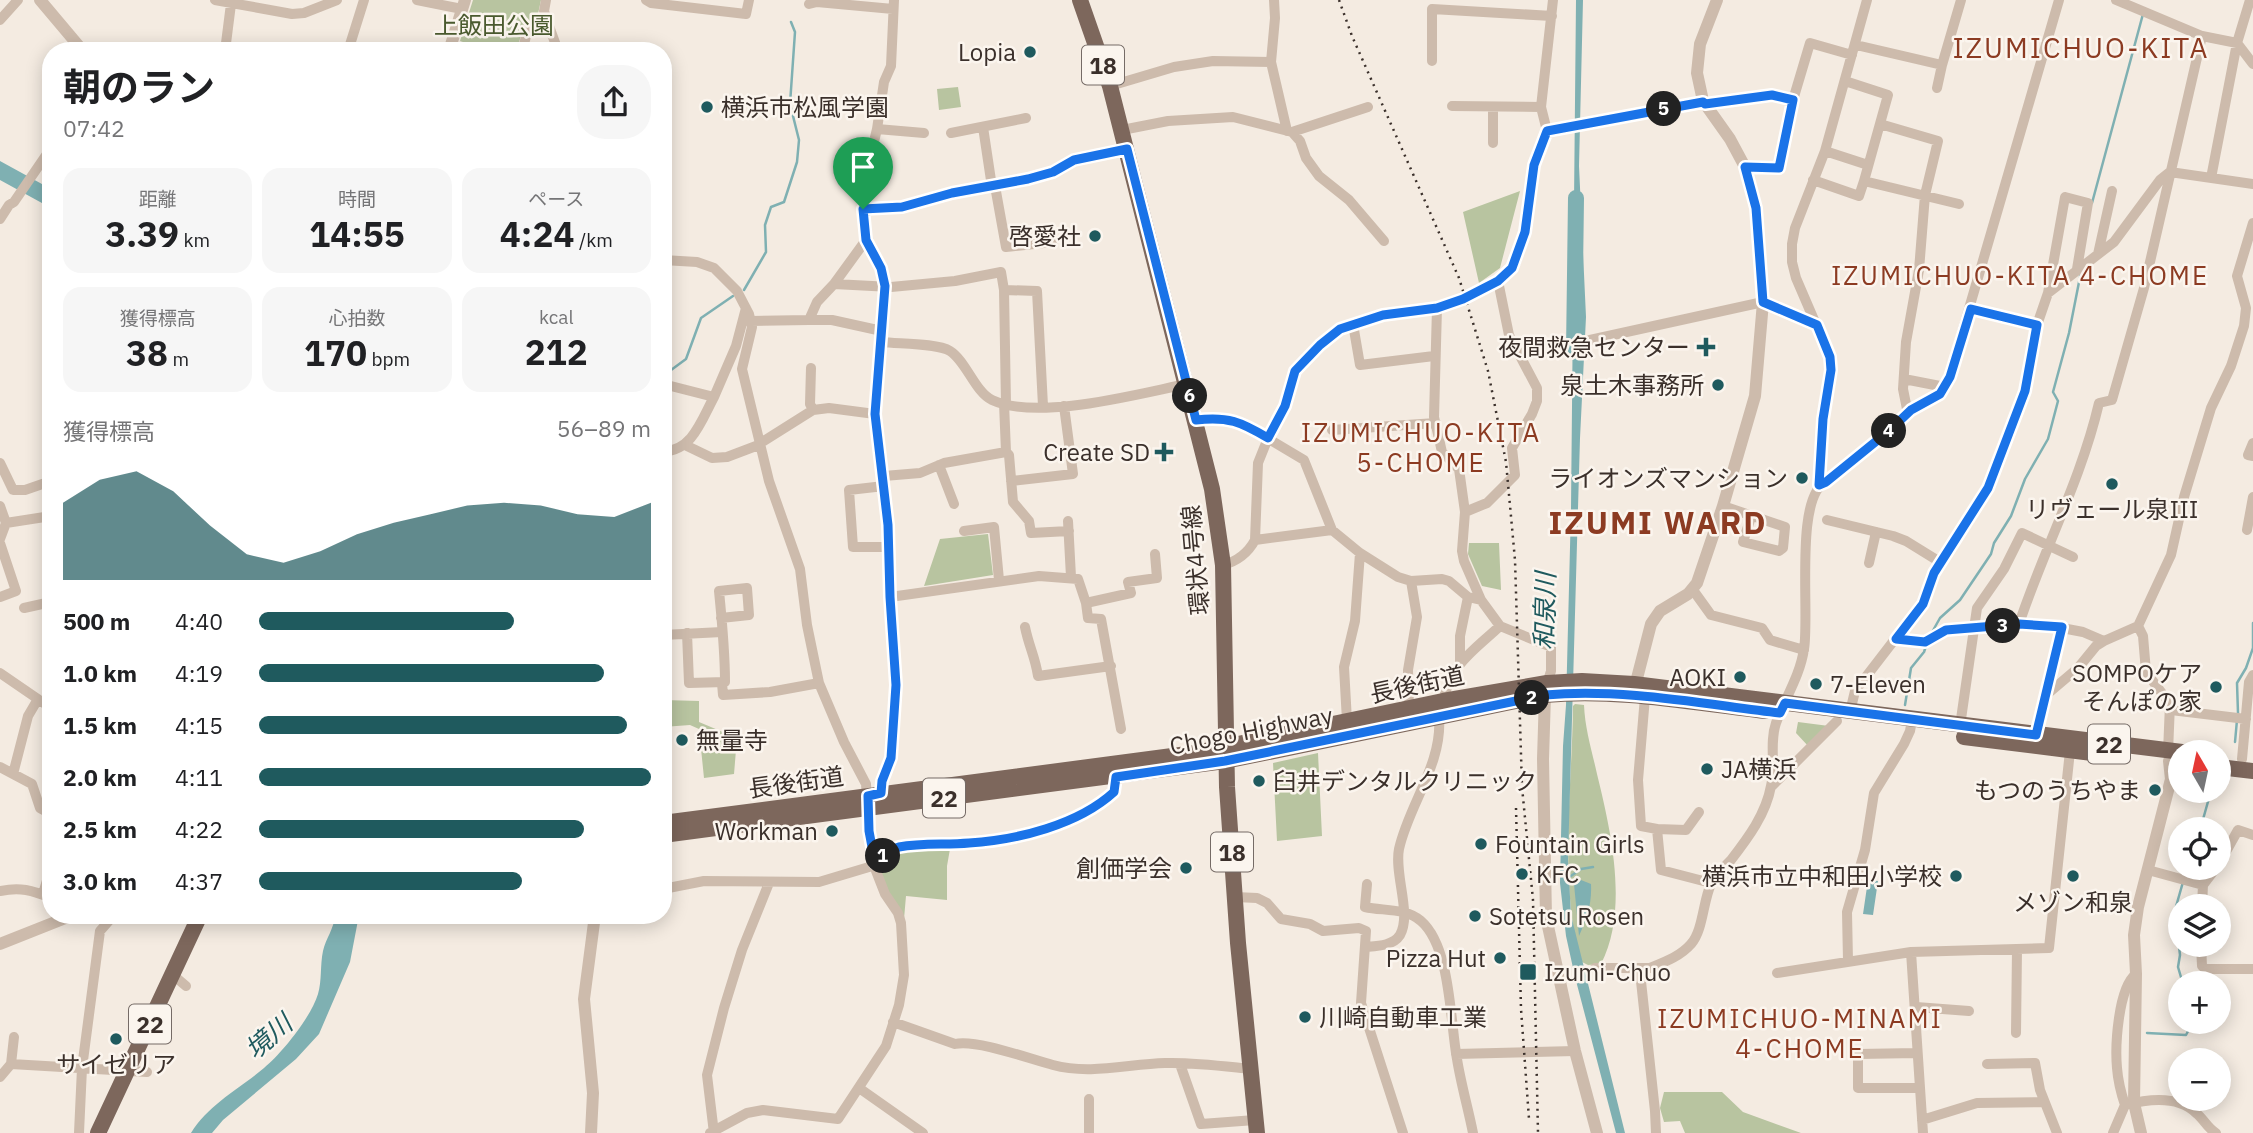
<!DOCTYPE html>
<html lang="ja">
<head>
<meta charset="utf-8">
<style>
	body { margin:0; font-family:"IBM Plex Sans","Noto Sans JP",sans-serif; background:#f6f6f6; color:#202124; height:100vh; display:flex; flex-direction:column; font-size:26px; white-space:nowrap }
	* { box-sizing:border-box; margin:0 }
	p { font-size:23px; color:#757577 }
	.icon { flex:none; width:38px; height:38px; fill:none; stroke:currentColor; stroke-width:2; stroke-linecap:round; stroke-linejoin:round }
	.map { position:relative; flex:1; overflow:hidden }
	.side { position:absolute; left:42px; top:42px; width:630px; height:882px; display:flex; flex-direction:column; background:#fff; border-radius:28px; box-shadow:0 4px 18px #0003 }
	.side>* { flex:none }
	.needle { width:46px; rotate:351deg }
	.tools { position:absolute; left:2168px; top:740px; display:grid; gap:14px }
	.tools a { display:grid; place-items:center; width:63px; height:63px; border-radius:50%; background:#fff; box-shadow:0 4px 18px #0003; font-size:35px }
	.pin { position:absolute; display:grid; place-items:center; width:60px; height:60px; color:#fff; margin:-72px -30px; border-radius:50% 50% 50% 0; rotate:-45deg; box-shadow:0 0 7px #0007 }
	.pin .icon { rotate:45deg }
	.km { position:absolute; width:35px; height:35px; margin:-18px; border-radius:50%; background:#222; color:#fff; font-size:19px; line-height:35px; text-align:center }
	.round { display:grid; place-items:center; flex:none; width:74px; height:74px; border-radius:28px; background:#f6f6f6 }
	.overview { display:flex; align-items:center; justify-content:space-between; height:119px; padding:0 21px }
	h1 { font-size:38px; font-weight:700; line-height:52px }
	.metrics { display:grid; grid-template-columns:repeat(3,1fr); gap:10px; height:119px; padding:7px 21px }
	.metrics div { display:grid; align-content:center; border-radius:18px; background:#f6f6f6; text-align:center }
	.metrics b { font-size:35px; font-weight:700 }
	.metrics small { font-size:19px; font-weight:400 }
	.metrics p { font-size:19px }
	.chart { height:196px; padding:14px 21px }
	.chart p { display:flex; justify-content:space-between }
	.chart svg { width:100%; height:126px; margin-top:7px; fill:#1f5a5e; opacity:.7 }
	ul { padding:0 21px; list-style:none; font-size:23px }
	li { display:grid; grid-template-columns:112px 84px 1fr; align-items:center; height:52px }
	li i { height:18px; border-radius:9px; background:#1f5a5e }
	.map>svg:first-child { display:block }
	.green { fill:#b8c4a0 }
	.water { fill:#7fb0b2 }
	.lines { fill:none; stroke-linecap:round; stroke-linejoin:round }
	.stream { stroke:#7fb0b2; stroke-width:2.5 }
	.river { stroke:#7fb0b2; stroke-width:16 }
	.minor { stroke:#cdbbac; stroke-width:10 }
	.tertiary { stroke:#cdbbac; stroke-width:12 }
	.primary { stroke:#7d675c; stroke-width:16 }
	.rail { stroke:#3b302b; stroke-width:2.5; stroke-dasharray:2 5; stroke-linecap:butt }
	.route-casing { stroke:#fff; stroke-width:14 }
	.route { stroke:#1a73e8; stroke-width:9 }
	.poi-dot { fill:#1f5a5e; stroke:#fbf5ee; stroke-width:2.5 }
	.labels { text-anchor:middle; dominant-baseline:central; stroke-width:5; stroke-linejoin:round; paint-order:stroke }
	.shield { fill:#fbf5ee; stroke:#756b66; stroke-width:2 }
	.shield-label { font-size:23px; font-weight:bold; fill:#3b302b }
	.park-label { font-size:24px; fill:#4a5a2e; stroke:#fbf5ee }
	.poi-label { font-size:24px; fill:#3b302b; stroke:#fbf5ee; text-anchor:end }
	.street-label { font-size:24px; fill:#3b302b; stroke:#fbf5ee }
	.neighbourhood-label { font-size:26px; letter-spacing:2px; fill:#8c3b22; stroke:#fbf5ee }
	.water-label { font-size:26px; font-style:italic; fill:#1f5a5e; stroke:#fbf5ee }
	.quarter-label { font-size:28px; letter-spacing:2px; fill:#8c3b22; stroke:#fbf5ee }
	.district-label { font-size:32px; font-weight:bold; letter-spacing:2px; fill:#8c3b22; stroke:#fbf5ee }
</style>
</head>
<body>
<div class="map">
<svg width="2253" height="1133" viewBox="0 0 2253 1133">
	<rect width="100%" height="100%" fill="#f4ebe1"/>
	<path class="green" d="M473,0H541L538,14L541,24L523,30L516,51H489L460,41Z
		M958,87L961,107L939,110L937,89Z
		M1520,191L1500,268L1479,283L1463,212Z
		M988,534L993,575L924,586L940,539Z
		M1469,543H1499L1501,590L1482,586L1468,554Z
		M663,700L699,701V722L737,738L734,774L704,778L699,729L690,725L663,727Z
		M1575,704L1584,705C1585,729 1592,751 1597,774C1611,831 1629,910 1601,964L1588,965L1580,961C1559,877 1572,791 1573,706Z
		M1798,722L1829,726L1809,747L1796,733Z
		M1318,753L1322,836L1277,841L1273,763Z
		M950,849L947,866V900L906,896L904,919L883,886L877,865C903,847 919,848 950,849Z
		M1664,1092H1722L1743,1112L1801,1133H1685L1680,1121L1664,1122L1660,1108Z"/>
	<path class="water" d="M1576,0H1583L1579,166L1586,317L1580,438L1568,860L1571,915L1625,1133H1616L1575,977L1566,936L1560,883L1563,746L1566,705L1571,508Z
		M0,161L51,189V208L0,180Z
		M1581,880L1591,884C1592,904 1587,918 1579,936L1574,884Z
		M1868,880L1878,881L1873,915L1863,914Z
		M335,915H359L350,962L319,1034L296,1059L223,1120L212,1133H191C209,1104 238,1090 264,1068C282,1053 311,1017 318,994C322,981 320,965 323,951C326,938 334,929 335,915Z"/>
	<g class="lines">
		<path class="stream" d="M2092,203L2143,14
			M744,290L766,252L765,225L771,207L784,202L797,162L799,140L790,104L795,32L791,22
			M667,373L686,359L701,318L733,296
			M1931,634L1940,618L1960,600L1991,554L1994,543L2011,516L2025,479L2048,439L2058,401L2053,392L2069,333L2081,272
			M1905,705L1911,668L1924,652L1927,643
			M2238,713L2237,683L2246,668L2253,648V623
			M2235,742L2237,720
			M2200,830L2211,791
			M1568,878L1581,869L1593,867
			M2183,984L2178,967L2180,955L2175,910L2187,868
			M2147,1033L2186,1035L2193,1022"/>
		<path class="river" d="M1574,351L1576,198"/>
		<path class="minor" d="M215,0L292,14L304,13L337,0
			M417,0L462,9
			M646,0L651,3L746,14L749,0
			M1274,0L1275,18L1271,62L1287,131
			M2116,0L2202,36L2237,43L2211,178
			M2250,0L2237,43L2253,64
			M809,4L817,2L893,9
			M0,20L18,0
			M549,26L558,51
			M1856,45L1942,65L1961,0
			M225,51L231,4
			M348,51L364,0
			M522,51L527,33L549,26L544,11L546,0
			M1432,61V9L1552,16
			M1845,81L1888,95L1864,181L1959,204
			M1110,86L1174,67L1213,61L1271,62
			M1937,88L1942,65
			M1705,104L1772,95L1793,100
			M1452,106L1541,107
			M1880,124L1938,141L1925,195L1919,270L1906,342L1903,389L1908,414
			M983,127L992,187
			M877,129L924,133
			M1122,130L1168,121L1233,117L1292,132L1300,141L1306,158L1319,176L1349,200L1384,241
			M1547,131L1703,101
			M1292,132L1368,107
			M951,133L1026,118
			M1493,143V107
			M1825,151L1868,165
			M1745,167L1779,168L1793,100L1810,43L1852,55
			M1813,180L1859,196L1864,181
			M995,186L1006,247L1053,242
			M863,209L902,207L952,193L1028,179L1053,172L1074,160L1127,149
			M0,219L9,205L14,202L51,148
			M866,240C891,278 883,300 882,342
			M2098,254L2112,191
			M663,260L697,262L714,268L737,291L749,314L752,327L742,369L769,481L800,569L807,625L819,683L844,742L866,784L869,831L876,871L885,894L898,913L901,923L904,975L899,1005L886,1046L838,1119L763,1110L747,1113L710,1133
			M834,284L891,287L955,281L1001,272L1004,290L1006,405
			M1004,290L1037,291L1043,406
			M2048,293L2065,197L2088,203L2077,269
			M1437,308L1434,417L1442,452L1459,469L1465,512L1462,551L1464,561L1481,600L1500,626L1551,647V671L1546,687
			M1971,309L2037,325
			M809,320H832L882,331
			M751,321L809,320L817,302L834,284L866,240L863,188L877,129L884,82L891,66L894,0
			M1353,324L1360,365L1434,356
			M1590,340L1763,302L1817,325
			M663,352V388
			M811,368L810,404L813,410
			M1904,379L1945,387
			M663,384L714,397L736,346L746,308
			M1004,403L1006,452L1009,455L1013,502L1029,521L1031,533L1069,531
			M1196,420L1210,419L1242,423L1304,460L1332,530
			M1332,430L1436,423
			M2253,443L2248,455L2253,456
			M685,445L712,458L727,457L756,446L813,410L829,408L875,414
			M663,451C692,452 702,419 714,397
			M0,463L13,490H25L51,481
			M939,465L954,504
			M884,476L920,473L944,463L1006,452
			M1011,481L1073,474L1064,406
			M1819,485L1823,420L1831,370L1830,357L1796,278L1792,262V244L1795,228L1825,151L1867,0
			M884,486L849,490L853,547H888
			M0,506L6,523
			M1723,506L1785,527L1783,548L1779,551L1743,542L1751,517
			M1465,512L1487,503L1515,475L1512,448L1532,414L1537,401V388L1509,335L1498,281
			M1827,520L1893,536L1906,541L1940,562
			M1068,521L1071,577
			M2247,530L2253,497
			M964,531L994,527L999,580
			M663,533L664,529
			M0,539L6,523L51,516
			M1255,540L1332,530L1360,553L1398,577L1411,581L1442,579L1449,581L1468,597L1481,600
			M0,543L16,591L0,597
			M1869,563L1876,532
			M1223,565C1238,561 1248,553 1255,540L1258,463L1268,438L1285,406L1295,371L1301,364L1340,329L1383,315L1437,308L1463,299L1498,281L1516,262L1525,232L1534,165L1547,131L1541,107L1553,0
			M1693,590L1711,615L1762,628L1770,640L1804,650
			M890,597L1039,576L1078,579L1086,603L1088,618L1101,619L1121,729
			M1086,603L1131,593L1128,582L1157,578L1155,554
			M24,608L51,602
			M2019,624C2044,549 2081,480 2099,403L2112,400L2144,288L2202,36
			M2138,626L2143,636L2146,672L2170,704L2168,752
			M1025,627C1029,647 1035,656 1038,676L1111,666
			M687,633L689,683L725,682C725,652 722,621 719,591L747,588L749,615L721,618
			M663,635L722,632
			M1896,639L1925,642L1946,630L2041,624L2083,632L2104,641L2138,626L2171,555L2184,497L2211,408L2231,366L2244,326L2246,308L2237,276L2253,223
			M1460,662V636L1468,597
			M0,673L51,708
			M722,683L723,695L770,692L819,683
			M2045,696L2078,668L2096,646L2104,641
			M1645,697L1638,780L1641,826L1657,829L1661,870L1711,883
			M1443,701C1451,664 1473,651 1500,626
			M1409,709L1408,670L1417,617L1411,581
			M2171,710L2246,719
			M1850,712L1855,691L1922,604L1940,562L1969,521L1988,488L2025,391L2037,325L2048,293L2114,242L2160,180L2170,172L2253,184
			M1347,721L1344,667L1355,621L1360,553
			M1960,726L1977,608L2004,569L2022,533L2073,557
			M2036,735L2062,627
			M2242,759L2249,682L2253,675
			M0,767L32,784L40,808L51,814
			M13,774L28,716L38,699
			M1771,787L1837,721
			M881,794L882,781L891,758L896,685L890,597L888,525L875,414L882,342C899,344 937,343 950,351C966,361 975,392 992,400C1038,421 1137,394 1187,384
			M1657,829L1686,830L1699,812
			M2219,864L2238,830L2253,835
			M2148,870L2203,885L2202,906
			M1367,884L1365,907C1383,911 1407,908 1421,921C1451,947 1450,1022 1457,1059C1461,1084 1468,1108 1473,1133
			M2203,885L2216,868
			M663,889L704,881L819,882L869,867L891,850L899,847C922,843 946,845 969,843C1015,840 1080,823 1114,792L1116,777
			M0,891C20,887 32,890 51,898
			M43,894L51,867
			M1235,897L1257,898L1267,903L1281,919L1310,924L1323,931L1359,928L1366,931L1361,1003L1403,1133
			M2201,945L2202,966L2206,969H2253
			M1365,947C1377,946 1393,946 1400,935C1412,914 1394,874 1399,849C1409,804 1443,764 1439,716
			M1911,952L1923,1133
			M1848,961L1847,912L1865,850L1874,793L1904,744L1910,731L1912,720
			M1595,968H1649
			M1777,973L1911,952L2049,948L2070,751
			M173,975L186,986
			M1916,1007L1969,1011
			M893,1022L955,1044C976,1039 1030,1059 1053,1065C1090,1075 1128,1064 1165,1063C1193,1062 1222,1066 1250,1069
			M2016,1033L2017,949
			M1917,1053L1858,1054V1088H1920
			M1456,1054L1575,1051
			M11,1064L14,1037
			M1180,1064L1201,1124L1255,1120
			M1987,1064L2035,1063L2040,1090L2057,1133
			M0,1077L11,1064L147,1072
			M859,1088L923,1133
			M2125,1105C2121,1093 2118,1081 2117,1068C2115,1046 2118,988 2136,974
			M1922,1120L1977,1103L2044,1102
			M79,1133L82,1068L100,931L114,915
			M714,1133L707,1075L724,1008L742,950L769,883
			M1089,1133V1099
			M1656,1133L1655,1111L1640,972C1658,964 1678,959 1691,944C1703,931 1703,901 1711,884C1715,876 1724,867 1731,860C1748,838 1766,814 1771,786C1776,766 1769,743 1776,723C1785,698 1800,676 1804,649C1810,615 1794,496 1826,482L1890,430L1911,409L1934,399L1947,384L2059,0
			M2113,1133L2125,1105C2148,1099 2178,1095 2196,1113C2204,1119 2207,1128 2216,1133"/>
		<path class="tertiary" d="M40,0L83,51
			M449,51L465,0
			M1634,690L1651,624L1660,611L1688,594L1697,583L1723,506L1755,396L1763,302L1756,208L1745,167L1730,139L1703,101L1697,73L1700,44L1717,0
			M1545,695L1543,759L1546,917L1575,1051L1597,1133
			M0,944L73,915
			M591,1133L593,1093L584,999L595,915
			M2141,1133L2134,1103L2136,974L2134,935L2138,907L2171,779L2169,761"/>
		<path class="primary" d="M1080,0L1110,86L1212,489L1223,565L1227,787L1238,943L1257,1133
			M1964,737L2108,755
			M2219,767L2253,771
			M663,823L1195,753L1443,701L1547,683L1582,681L1634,684L2182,752
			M663,835L1225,761L1545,695C1618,688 1693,703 1765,711
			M98,1133L200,915"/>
		<path class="rail" d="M1339,0L1352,36L1459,278L1488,371L1506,462L1515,560L1522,787L1533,900L1538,1133
			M1516,808L1521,1009L1529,1119"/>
	</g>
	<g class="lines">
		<g class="route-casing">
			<path id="route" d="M1772,95L1793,100L1779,168L1745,167L1756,208L1763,302L1817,325L1830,357L1831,370L1823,419L1819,485L1826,482L1890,430L1911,410L1940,394L1950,377L1971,309L2037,325L2025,391L1988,488L1934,573L1923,604L1896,639L1925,642L1946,630L2019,624L2062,627L2036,735L1785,703L1780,713C1703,704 1623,688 1545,695L1225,761L1116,777L1114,792C1078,825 1017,840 969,843C946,845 922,843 899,847L891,850L875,863L869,831L868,796L881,793L882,781L891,758L896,685L890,597L888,525L875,414L885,286L881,268L866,240L863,209L902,207L952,193L1028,179L1053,172L1074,160L1127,149L1196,420C1228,416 1241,422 1268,438L1285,406L1295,371L1320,345L1340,329L1383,315L1437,308L1463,299L1498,281L1512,268L1525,232L1534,165L1547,131L1703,102L1705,104Z"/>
		</g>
		<use href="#route" class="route"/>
	</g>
	<g class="poi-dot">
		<circle cx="1030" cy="52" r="7"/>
		<circle cx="707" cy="107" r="7"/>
		<circle cx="1095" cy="236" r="7"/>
		<path d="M1702.5 336.5h7v7h7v7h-7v7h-7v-7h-7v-7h7z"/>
		<circle cx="1718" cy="385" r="7"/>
		<path d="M1160.5 441.5h7v7h7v7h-7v7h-7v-7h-7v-7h7z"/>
		<circle cx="1802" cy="478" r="7"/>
		<circle cx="2112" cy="484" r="7"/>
		<circle cx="1740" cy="677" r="7"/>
		<circle cx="1816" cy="684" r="7"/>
		<circle cx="2216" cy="687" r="7"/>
		<circle cx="682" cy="740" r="7"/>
		<circle cx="1707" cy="769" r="7"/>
		<circle cx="1259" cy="781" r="7"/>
		<circle cx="2155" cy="790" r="7"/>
		<circle cx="832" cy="831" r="7"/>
		<circle cx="1481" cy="844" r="7"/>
		<circle cx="1186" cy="868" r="7"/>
		<circle cx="1522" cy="874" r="7"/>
		<circle cx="1956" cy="876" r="7"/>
		<circle cx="2073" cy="876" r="7"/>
		<circle cx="1475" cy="916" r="7"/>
		<circle cx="1500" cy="958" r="7"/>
		<rect x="1519" y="963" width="18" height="18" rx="3.5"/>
		<circle cx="1305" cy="1017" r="7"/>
		<circle cx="116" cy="1039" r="7"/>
	</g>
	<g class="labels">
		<g class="shield">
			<rect x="1082" y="45.5" width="42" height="39" rx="5"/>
			<rect x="2088" y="724.5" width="42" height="39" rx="5"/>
			<rect x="923" y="778.5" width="42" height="39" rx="5"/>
			<rect x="1211" y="832.5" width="42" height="39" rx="5"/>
			<rect x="129" y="1004.5" width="42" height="39" rx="5"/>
		</g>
		<g class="shield-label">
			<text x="1103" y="65">18</text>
			<text x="2109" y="744">22</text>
			<text x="944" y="798">22</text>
			<text x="1232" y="852">18</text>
			<text x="150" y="1024">22</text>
		</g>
		<g class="park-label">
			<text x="494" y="25">上飯田公園</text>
		</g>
		<g class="poi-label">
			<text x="1016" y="52">Lopia</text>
			<text x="721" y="107" text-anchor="start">横浜市松風学園</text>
			<text x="1081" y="236">啓愛社</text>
			<text x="1690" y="347">夜間救急センター</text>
			<text x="1704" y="385">泉土木事務所</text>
			<text x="1150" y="452">Create SD</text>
			<text x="1788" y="478">ライオンズマンション</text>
			<text x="2112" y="509" text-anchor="middle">リヴェール泉III</text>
			<text x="2202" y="673">SOMPOケア<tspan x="2202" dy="28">そんぽの家</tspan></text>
			<text x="1726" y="677">AOKI</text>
			<text x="1830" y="684" text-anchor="start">7-Eleven</text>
			<text x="696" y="740" text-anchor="start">無量寺</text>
			<text x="1721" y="769" text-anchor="start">JA横浜</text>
			<text x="1273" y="781" text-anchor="start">臼井デンタルクリニック</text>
			<text x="2141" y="790">もつのうちやま</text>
			<text x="818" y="831">Workman</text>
			<text x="1495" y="844" text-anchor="start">Fountain Girls</text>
			<text x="1172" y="868">創価学会</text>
			<text x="1536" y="874" text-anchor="start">KFC</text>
			<text x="1942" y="876">横浜市立中和田小学校</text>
			<text x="2073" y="902" text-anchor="middle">メゾン和泉</text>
			<text x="1489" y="916" text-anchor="start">Sotetsu Rosen</text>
			<text x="1486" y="958">Pizza Hut</text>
			<text x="1544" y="972" text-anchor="start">Izumi-Chuo</text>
			<text x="1319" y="1017" text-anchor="start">川崎自動車工業</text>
			<text x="116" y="1064" text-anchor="middle">サイゼリア</text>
		</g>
		<g class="street-label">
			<text transform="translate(1195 560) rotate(-95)">環状4号線</text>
			<text transform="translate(1417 684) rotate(-12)">長後街道</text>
			<text transform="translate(1251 730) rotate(-11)">Chogo Highway</text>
			<text transform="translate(796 782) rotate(-8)">長後街道</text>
		</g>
		<g class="neighbourhood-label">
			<text x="2020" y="275">IZUMICHUO-KITA 4-CHOME</text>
			<text x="1421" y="432">IZUMICHUO-KITA<tspan x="1421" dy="30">5-CHOME</tspan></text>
			<text x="1800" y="1018">IZUMICHUO-MINAMI<tspan x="1800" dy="30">4-CHOME</tspan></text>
		</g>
		<g class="water-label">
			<text transform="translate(1544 611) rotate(-89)">和泉川</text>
			<text transform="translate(268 1036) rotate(-41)">境川</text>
		</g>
		<g class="quarter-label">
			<text x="2081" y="47">IZUMICHUO-KITA</text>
		</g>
		<g class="district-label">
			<text x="1658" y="522">IZUMI WARD</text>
		</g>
	</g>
</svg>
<div class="tools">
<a><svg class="needle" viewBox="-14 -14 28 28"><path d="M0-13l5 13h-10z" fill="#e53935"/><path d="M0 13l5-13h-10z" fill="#757577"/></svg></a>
<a><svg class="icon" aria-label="locate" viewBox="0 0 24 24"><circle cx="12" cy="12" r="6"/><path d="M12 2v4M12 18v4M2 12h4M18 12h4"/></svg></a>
<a><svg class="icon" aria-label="layers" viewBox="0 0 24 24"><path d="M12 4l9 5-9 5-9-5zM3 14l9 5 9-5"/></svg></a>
<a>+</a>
<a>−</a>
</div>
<div class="pin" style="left:863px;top:209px;background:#1e9e55"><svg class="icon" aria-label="arrive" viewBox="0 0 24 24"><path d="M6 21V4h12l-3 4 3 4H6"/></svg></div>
<b class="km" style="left:883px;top:856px">1</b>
<b class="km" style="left:1532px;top:698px">2</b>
<b class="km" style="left:2003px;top:626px">3</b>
<b class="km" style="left:1889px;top:431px">4</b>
<b class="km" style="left:1664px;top:109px">5</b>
<b class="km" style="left:1190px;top:396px">6</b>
<section class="side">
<div class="overview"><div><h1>朝のラン</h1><p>07:42</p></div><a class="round"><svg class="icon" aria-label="share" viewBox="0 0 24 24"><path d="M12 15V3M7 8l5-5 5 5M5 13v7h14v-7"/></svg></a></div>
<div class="metrics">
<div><p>距離</p><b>3.39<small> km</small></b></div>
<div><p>時間</p><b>14:55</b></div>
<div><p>ペース</p><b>4:24<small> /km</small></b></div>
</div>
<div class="metrics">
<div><p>獲得標高</p><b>38<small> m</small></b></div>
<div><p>心拍数</p><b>170<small> bpm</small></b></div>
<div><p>kcal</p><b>212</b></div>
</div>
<div class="chart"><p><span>獲得標高</span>56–89 m</p>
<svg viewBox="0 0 160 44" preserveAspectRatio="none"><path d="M0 44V17L10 9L20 6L30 13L40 25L50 35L60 38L70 34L80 28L90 24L100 21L110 18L120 17L130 18L140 21L150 22L160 17V44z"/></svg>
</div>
<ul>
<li><b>500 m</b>4:40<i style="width:65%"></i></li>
<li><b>1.0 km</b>4:19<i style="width:88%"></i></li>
<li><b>1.5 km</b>4:15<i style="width:94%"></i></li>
<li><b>2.0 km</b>4:11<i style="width:100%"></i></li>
<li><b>2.5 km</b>4:22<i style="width:83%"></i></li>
<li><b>3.0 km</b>4:37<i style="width:67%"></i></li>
</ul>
</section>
</div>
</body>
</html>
